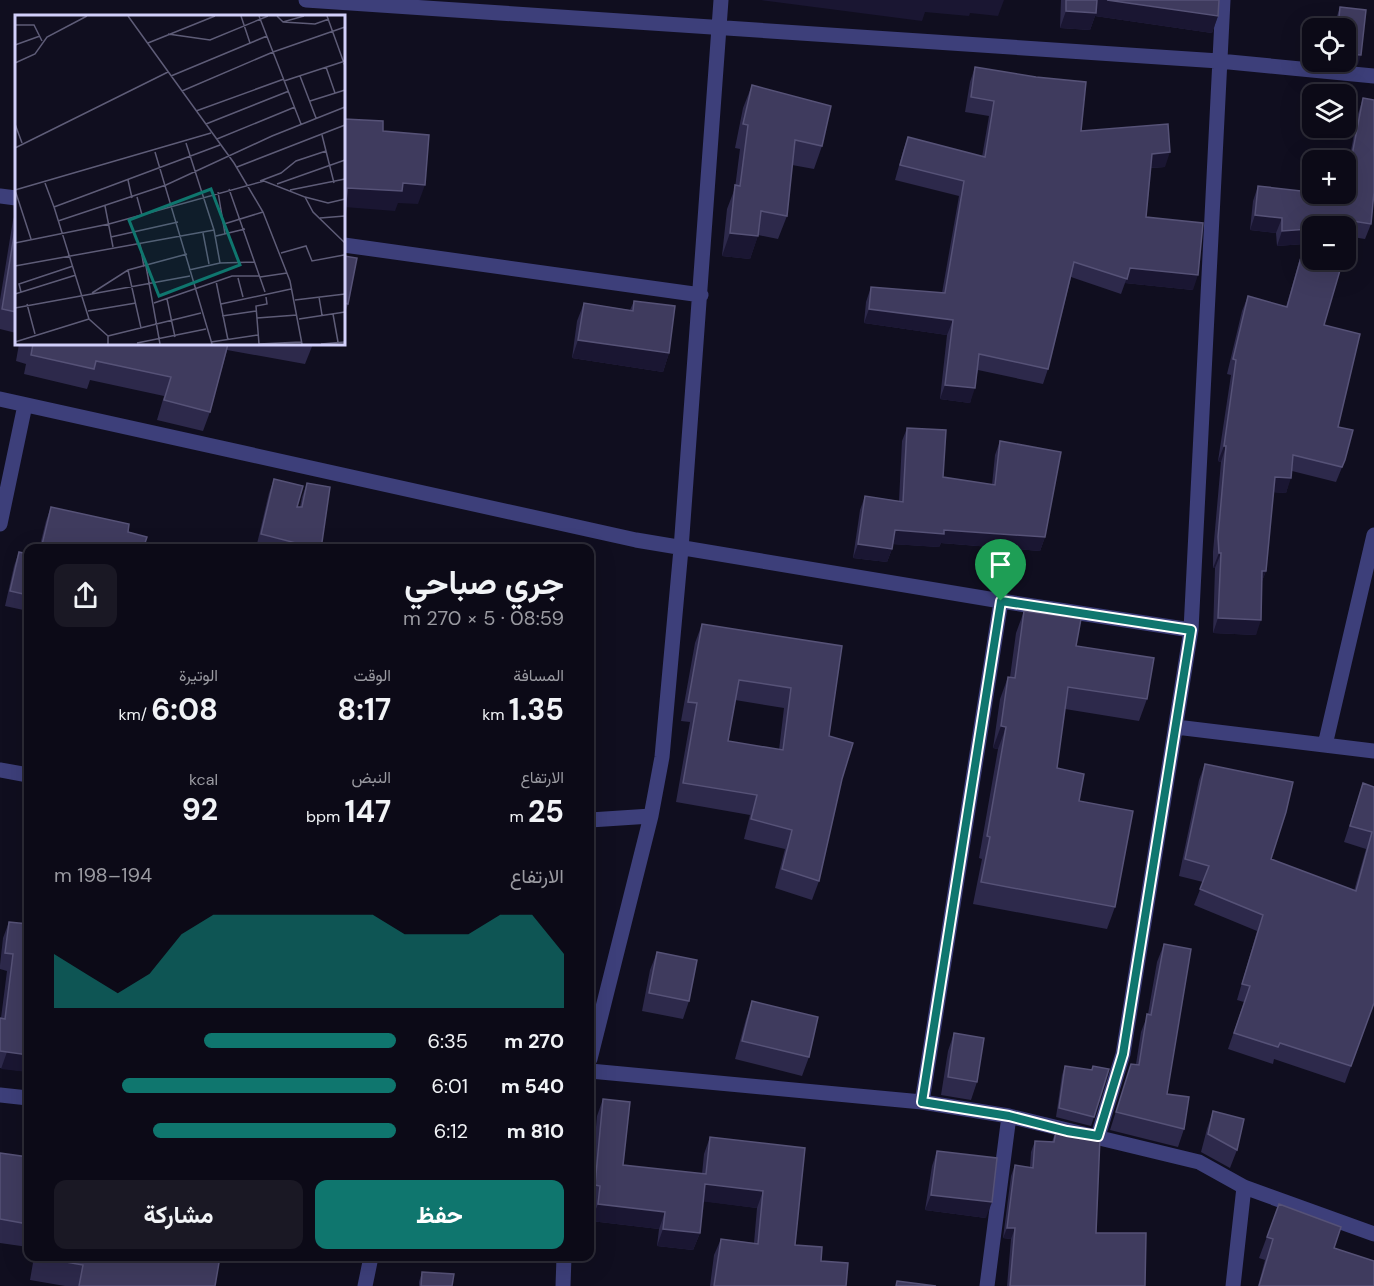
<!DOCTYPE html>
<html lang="ar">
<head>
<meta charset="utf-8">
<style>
	body { margin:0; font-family:"DM Sans",Vazirmatn,sans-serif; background:#1a1824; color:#f1f3f6; direction:rtl; height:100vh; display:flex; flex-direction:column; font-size:22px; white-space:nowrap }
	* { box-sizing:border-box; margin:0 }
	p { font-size:20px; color:#9a9aa1 }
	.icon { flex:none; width:33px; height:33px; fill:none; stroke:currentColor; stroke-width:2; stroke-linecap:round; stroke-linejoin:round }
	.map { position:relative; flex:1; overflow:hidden; direction:ltr }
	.side { position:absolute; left:24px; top:544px; width:570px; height:717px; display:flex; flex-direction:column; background:#0c0a17; border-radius:12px; box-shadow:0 6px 24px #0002,0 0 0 2px #2c2b36; direction:rtl }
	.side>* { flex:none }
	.fabs { position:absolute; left:1302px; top:18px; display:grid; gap:12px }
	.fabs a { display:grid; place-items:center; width:54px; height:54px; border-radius:12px; background:#0c0a17; box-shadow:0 6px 24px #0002,0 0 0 2px #2c2b36; font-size:30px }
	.pin { position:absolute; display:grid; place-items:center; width:51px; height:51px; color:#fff; margin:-62px -26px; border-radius:50% 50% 50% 0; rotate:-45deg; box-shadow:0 0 6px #0007 }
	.pin .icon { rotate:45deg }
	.round { display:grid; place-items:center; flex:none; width:63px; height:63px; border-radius:12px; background:#1a1824 }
	.overview { display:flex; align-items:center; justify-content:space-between; height:102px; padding:0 30px }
	h1 { font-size:33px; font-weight:700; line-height:45px }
	.stats { display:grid; grid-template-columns:repeat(3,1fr); gap:9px; height:102px; padding:6px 30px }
	.stats div { display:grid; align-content:center }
	.stats b { font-size:30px; font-weight:700 }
	.stats small { font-size:16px; font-weight:400 }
	.stats p { font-size:16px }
	.chart { height:168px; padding:12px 30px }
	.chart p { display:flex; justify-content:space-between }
	.chart svg { width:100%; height:108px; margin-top:6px; fill:#0f766e; opacity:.7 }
	.action { display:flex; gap:12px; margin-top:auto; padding:12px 30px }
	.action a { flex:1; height:69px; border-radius:12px; background:#0f766e; color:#fff; font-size:24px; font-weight:700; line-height:69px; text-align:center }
	.action a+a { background:#1a1824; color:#f1f3f6 }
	ul { padding:0 30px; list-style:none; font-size:20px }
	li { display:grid; grid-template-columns:96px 72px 1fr; align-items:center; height:45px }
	li i { height:15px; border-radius:8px; background:#0f766e }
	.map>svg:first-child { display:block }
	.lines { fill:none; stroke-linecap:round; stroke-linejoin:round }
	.minor { stroke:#3d3f7a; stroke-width:15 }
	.wall { fill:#2d294b; fill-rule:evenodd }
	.shaded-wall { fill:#1a1632 }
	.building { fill:#3f3b5e; stroke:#565277; stroke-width:1.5; fill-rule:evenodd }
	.route-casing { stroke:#fff; stroke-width:12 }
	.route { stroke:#0f766e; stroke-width:8 }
	.inset-road { fill:none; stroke:#5e5c77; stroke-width:1.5 }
	.view { fill:#0f766e; fill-opacity:0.15; stroke:#0f766e; stroke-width:3 }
	.inset-edge { fill:none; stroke:#d2d0fb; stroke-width:3 }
</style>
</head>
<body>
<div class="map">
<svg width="1374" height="1286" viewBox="0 0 1374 1286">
	<rect width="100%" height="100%" fill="#100e1f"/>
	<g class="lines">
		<path class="minor" d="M306,0L1219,61L1374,76
			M0,196L16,198
			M344,245L701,295
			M0,399L636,540L1001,601L1191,630
			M0,524L25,405
			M1176,727L1374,751
			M1325,745L1374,535
			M0,770L28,775
			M590,820L651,816
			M590,1059L651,816L662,757L681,549L721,0
			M590,1071L922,1102L1009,1116L1199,1162L1244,1187L1374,1234
			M0,1095L28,1098
			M922,1102L1001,601
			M1098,1136L1123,1054L1191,630L1223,0
			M365,1286L371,1257
			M563,1286L564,1257
			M987,1286L1009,1116
			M1233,1286L1244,1187"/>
	</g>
	<path class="wall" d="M1061,0H1218V16L1212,33L1095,16L1090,30L1060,28Z
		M1340,7L1358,65L1332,62H1346V28H1336L1337,16Z
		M975,67L1081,131L1165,167L1151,168L1146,217L1193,290L1125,283L1121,294L1071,277L1048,369L1043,384L978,370L970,403L940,399L947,335L864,323L866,302L871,287L942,293L959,196L895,180L903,151L908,137L982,157L989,116L965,112L970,82Z
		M752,85L822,146L814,169L792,165L787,216L778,239L758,235L750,259L722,256L727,209L735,188L740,149L735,148L743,108Z
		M1363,98L1371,224L1365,239L1346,236V226L1324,325L1338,427L1345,460L1336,482L1292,471L1286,493L1273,492L1266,571L1262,581L1256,635L1213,633L1215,568H1213V552L1221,462L1218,461L1231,375L1227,374L1242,311L1248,296L1286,307L1304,244L1277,246L1276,233L1250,230L1253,201L1258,186L1307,192L1308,185L1312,173V194L1346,176L1358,114Z
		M16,211V333L0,329V300L13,220Z
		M344,256L348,304L344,317Z
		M634,301L669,353L663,372L572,358L577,321L584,303L630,310Z
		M19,344H313L305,364L227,350L210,412L203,431L157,420L164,396L90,380L87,389L24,374L26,364L16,361Z
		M907,428L943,477L992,485L995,455L1000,441L1045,537L1040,551L941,543L939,547L893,544L892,549L887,562L853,558L860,510L865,496L899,501L902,441Z
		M274,479L297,507H300L302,497L307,483L321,549L256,548L269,493Z
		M51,507L128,532L143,549H39L46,521Z
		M19,552L28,554V611L5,606L14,566Z
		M1024,611L1076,646L1147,699L1139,721L1065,709L1057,768L1079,801L1115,907L1107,929L973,904L982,859L979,858L998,749L993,748L1000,699L1008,677H1010L1016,633Z
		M702,624L842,646L829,736L842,779L819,881L812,900L775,888L785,849L744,839L750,815L676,802L690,722L681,721L695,643ZM735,700L784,708L779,750L728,741Z
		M1205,764L1271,859L1354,891L1366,849L1344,842L1363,783L1374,787V1003L1345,1083L1274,1059L1273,1064L1228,1049L1244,1002L1237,1000L1257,931L1194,905L1203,882L1179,876L1199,780Z
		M9,922L28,1072L0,1068V1018H1L7,971L0,969V965L3,938Z
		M1164,944L1167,1094L1184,1129L1178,1147L1110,1130L1131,1064H1136L1141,1032L1148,1014L1157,962Z
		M657,952L689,1001L683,1019L642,1011L650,970Z
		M752,1001L809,1057L802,1076L735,1059L746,1019Z
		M954,1033L977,1082L971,1100L941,1095L948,1051Z
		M1065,1066L1091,1070L1093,1066L1094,1117L1091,1126L1056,1117L1062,1075Z
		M603,1099L623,1165L702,1174L704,1154L710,1137L805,1148L795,1245L821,1261L846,1286H710L714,1255L721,1239L754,1243L757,1208L703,1201L700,1233L693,1250L657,1246L659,1229L591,1221L593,1203L590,1202V1191L597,1116Z
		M1213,1111L1237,1150L1230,1168L1201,1152L1207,1129Z
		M1057,1126L1096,1233L1145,1286H1007L1011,1239L1003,1238L1011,1176L1015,1165L1030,1167L1031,1152L1035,1141L1052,1142Z
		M937,1151L986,1218L925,1210L932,1166Z
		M0,1153L28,1157V1247L0,1243Z
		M1279,1204L1334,1248L1374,1286H1258L1265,1260L1259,1258Z
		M34,1257H220L215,1286H65L30,1280Z
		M422,1272L452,1286H419V1282Z"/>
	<path class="shaded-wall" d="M761,0H1004L998,16L970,13L969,16L925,12L922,21Z
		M1096,0H1107L1218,16L1212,33L1095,16L1090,30L1060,28L1066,11Z
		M1346,54L1361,55L1358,65L1332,62H1346Z
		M1170,152L1165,167L1147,168L1152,154Z
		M403,183L425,185L418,204L398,203L395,211L344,207L347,188Z
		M1255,215L1282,218L1276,233L1250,230Z
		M1309,229L1304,244L1277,246L1282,231Z
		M730,233L758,236L750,259L722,256Z
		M1130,268L1198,275L1193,290L1125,283Z
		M869,309L953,320L947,335L864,323Z
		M578,340L669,353L663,372L572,358Z
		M945,385L975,388L970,403L940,399Z
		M1224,446H1226L1221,462L1218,461Z
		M1275,477L1291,478L1286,493L1269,492Z
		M895,530H944L1045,537L1040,551L941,543L939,547L890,544Z
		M858,544L892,549L887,562L853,558Z
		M1219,553H1221L1215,568H1213Z
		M1262,571H1266L1260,586Z
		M1218,618L1261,620L1256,635L1213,633Z
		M1001,726L1006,727L998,749L993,748Z
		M7,1052L28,1055V1072L1,1069Z
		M705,1184L763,1191L757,1208L699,1201Z
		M931,1195L992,1202L986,1218L925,1210Z
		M598,1204L665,1212L659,1229L591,1221Z
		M1007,1228H1015L1011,1239L1003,1238Z
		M663,1229L700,1233L693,1250L657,1246Z"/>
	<path class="building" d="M1066,0H1097L1096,13L1066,11Z
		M1107,0H1219L1218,16Z
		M1340,7L1366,10L1361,55L1346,54V28H1338Z
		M975,67L1036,77L1086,82L1081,131L1168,124L1170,152L1152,154L1146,217L1203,223L1198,275L1130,268L1127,279L1074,262L1048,369L979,354L975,388L945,385L953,320L869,309L871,287L945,293L964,181L900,165L908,137L985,157L994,101L971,97Z
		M752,85L831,106L822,146L795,140L787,216L761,211L758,236L730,233L735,185L740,186L748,125L743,124Z
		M1363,98L1374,100V192L1371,224L1346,220V228V226H1312V260H1343L1324,325L1360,334L1338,427L1353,430L1345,460L1342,467L1293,455L1291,478L1275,477L1266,571H1262L1261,620L1218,618L1221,553H1219L1218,537L1226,446H1224L1236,360L1233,359L1248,296L1287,307L1309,229L1282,231V218L1255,215L1258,186L1310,192L1312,176V194H1346V176H1348Z
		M344,119L383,121V131L429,135L425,185L403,183L402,191L347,188L345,218L344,221Z
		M16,223V312L2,309Z
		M344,256L357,258L348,304L344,303Z
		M634,301L675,306L669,353L578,340L584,303L633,311Z
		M30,344H228L210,412L164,400L171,377L96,361L94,369L31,355L33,344Z
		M907,428L946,430L943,477L995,485L1000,441L1061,452L1045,537L944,530V534L895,530L892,549L858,544L865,496L903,502Z
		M274,479L303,486L297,507H302L307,483L330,487L321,549H295L296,543L261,534Z
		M51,507L129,524L128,532L147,537L143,549H41Z
		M19,552L28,554V595L10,591Z
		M1024,611L1081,619L1076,646L1154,658L1147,699L1068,687L1057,768L1084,774L1079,801L1133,811L1115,907L981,882L990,837L987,836L1006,727L1001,726L1008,677L1015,678Z
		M702,624L842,646L829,736L853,743L842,779L819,881L782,869L792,830L751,819L757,795L683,783L697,703L688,702ZM739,680L791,688L783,750L728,741Z
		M1205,764L1293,782L1286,812L1271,859L1356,891L1372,832L1350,826L1363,783L1374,787V1003L1351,1066L1280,1043L1278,1047L1234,1033L1250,986L1242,984L1263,915L1200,889L1209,866L1185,859Z
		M9,922L28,924V1055L0,1051V1018L5,1019L13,954L5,953Z
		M1164,944L1191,949L1167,1094L1189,1097L1184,1129L1116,1112L1131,1064L1139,1065L1147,1014L1151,1015Z
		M657,952L697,960L689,1001L649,993Z
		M752,1001L818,1017L809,1057L742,1041Z
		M954,1033L984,1038L977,1082L948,1077Z
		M1065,1066L1092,1070L1093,1066L1109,1069L1094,1117L1059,1108Z
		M603,1099L630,1102L623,1165L706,1174L710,1137L805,1148L795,1245L822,1247L821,1261L848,1263L846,1286H714L721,1239L758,1244L763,1191L705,1184L700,1233L663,1229L665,1212L598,1204L600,1186L595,1185Z
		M1213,1111L1244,1119L1237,1150L1208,1134Z
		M1057,1126L1100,1137L1096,1233H1146L1145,1286H1010L1015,1228H1007L1015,1165L1033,1168L1035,1141L1054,1142Z
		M937,1151L997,1158L992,1202L931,1195Z
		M0,1153L28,1157V1224L0,1219Z
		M1279,1204L1341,1227L1334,1248L1374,1261V1286H1259L1273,1239L1267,1237Z
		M38,1257H220L215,1286H79L83,1265Z
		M422,1272L454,1274L452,1286H421Z
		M897,1281L936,1286H896Z"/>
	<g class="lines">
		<g class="route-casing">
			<path id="route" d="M1001,601L1191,630L1123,1054L1098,1136L1067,1131L1009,1116L922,1102Z"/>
		</g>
		<use href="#route" class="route"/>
	</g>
	<g transform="translate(15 15)">
		<rect width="330" height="330" fill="#100e1f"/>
		<path class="inset-road" d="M113,1L219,148L248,197L275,266L287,329M226,1L235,28M244,1L286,109M262,1L268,7L289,1M312,1L330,51M268,7L300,9L314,4M0,10H19L27,26M153,19L195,25L253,1M133,28L200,1M0,30L25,21M0,48L20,39L32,22L72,1M311,52L320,78M156,61L252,21M285,61L301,103M269,66L330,46M167,76L258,37L330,12M295,86L330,75M181,96L269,64M0,109L7,128M191,109L274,76M307,120L319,168M202,124L280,92M171,128L199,215L205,248M0,133L153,57M140,137L197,329M222,152L330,110M113,165L117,183M245,166L266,158L281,146L311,136M30,168L39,192M262,169L330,145M214,174L250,277M0,175L196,118M0,175L16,224M275,175L330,164M203,177L210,219M122,182L127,200M290,182L313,188L330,184M90,191L98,232M305,203L330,201M43,206L151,170L257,121L330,92M209,209L248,197M188,218L194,249M201,221L230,214M96,222L163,207M0,228L94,209L249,166L290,182L298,197L330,228M125,229L129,252M266,238L291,231L297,246L329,240M0,251L199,215M131,251L145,329M113,255L126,313M174,255L205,248L240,247M245,262L272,258M223,263L228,282M201,266L213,325M6,277L4,269L58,251M77,278L113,255L172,239M0,279L61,260M304,282L307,300M152,284L160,322M280,285L330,279M139,288L217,261H245M12,289L20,319M206,289L276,274M0,293L175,261M73,296L121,288M318,299L323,327M207,301L241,296M242,303L282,300M284,304L330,297M93,321L186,298M0,327L74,304M196,327L243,320M122,328L191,314M93,329V321L74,304L39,192L205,130M244,329L241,291L252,289L251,282M244,329L286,327M306,329L330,327"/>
		<path class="view" d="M196,174L225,250L144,281L114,205Z"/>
		<rect width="330" height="330" class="inset-edge"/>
	</g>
</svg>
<div class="fabs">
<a><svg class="icon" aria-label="locate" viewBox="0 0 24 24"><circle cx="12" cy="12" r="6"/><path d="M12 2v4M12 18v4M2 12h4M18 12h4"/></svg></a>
<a><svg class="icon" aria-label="layers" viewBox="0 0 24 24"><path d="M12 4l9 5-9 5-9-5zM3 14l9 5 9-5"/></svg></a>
<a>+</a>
<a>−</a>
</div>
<div class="pin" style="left:1001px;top:601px;background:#1e9e55"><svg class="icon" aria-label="arrive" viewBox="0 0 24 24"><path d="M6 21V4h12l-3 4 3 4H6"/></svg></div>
<section class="side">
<div class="overview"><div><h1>جري صباحي</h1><p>08:59 · 5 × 270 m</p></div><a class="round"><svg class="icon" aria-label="share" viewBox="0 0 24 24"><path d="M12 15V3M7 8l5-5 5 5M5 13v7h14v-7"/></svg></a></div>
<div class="stats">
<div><p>المسافة</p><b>1.35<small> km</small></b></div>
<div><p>الوقت</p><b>8:17</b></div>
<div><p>الوتيرة</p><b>6:08<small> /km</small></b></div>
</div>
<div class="stats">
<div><p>الارتفاع</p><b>25<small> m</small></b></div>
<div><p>النبض</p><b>147<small> bpm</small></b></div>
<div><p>kcal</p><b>92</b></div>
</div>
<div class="chart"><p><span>الارتفاع</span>194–198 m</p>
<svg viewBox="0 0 160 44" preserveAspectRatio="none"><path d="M0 44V22L10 30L20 38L30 30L40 14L50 6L60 6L70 6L80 6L90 6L100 6L110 14L120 14L130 14L140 6L150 6L160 22V44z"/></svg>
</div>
<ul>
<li><b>270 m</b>6:35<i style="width:56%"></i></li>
<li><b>540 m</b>6:01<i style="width:80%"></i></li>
<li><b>810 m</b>6:12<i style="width:71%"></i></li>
</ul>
<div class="action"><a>حفظ</a><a>مشاركة</a></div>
</section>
</div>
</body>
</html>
